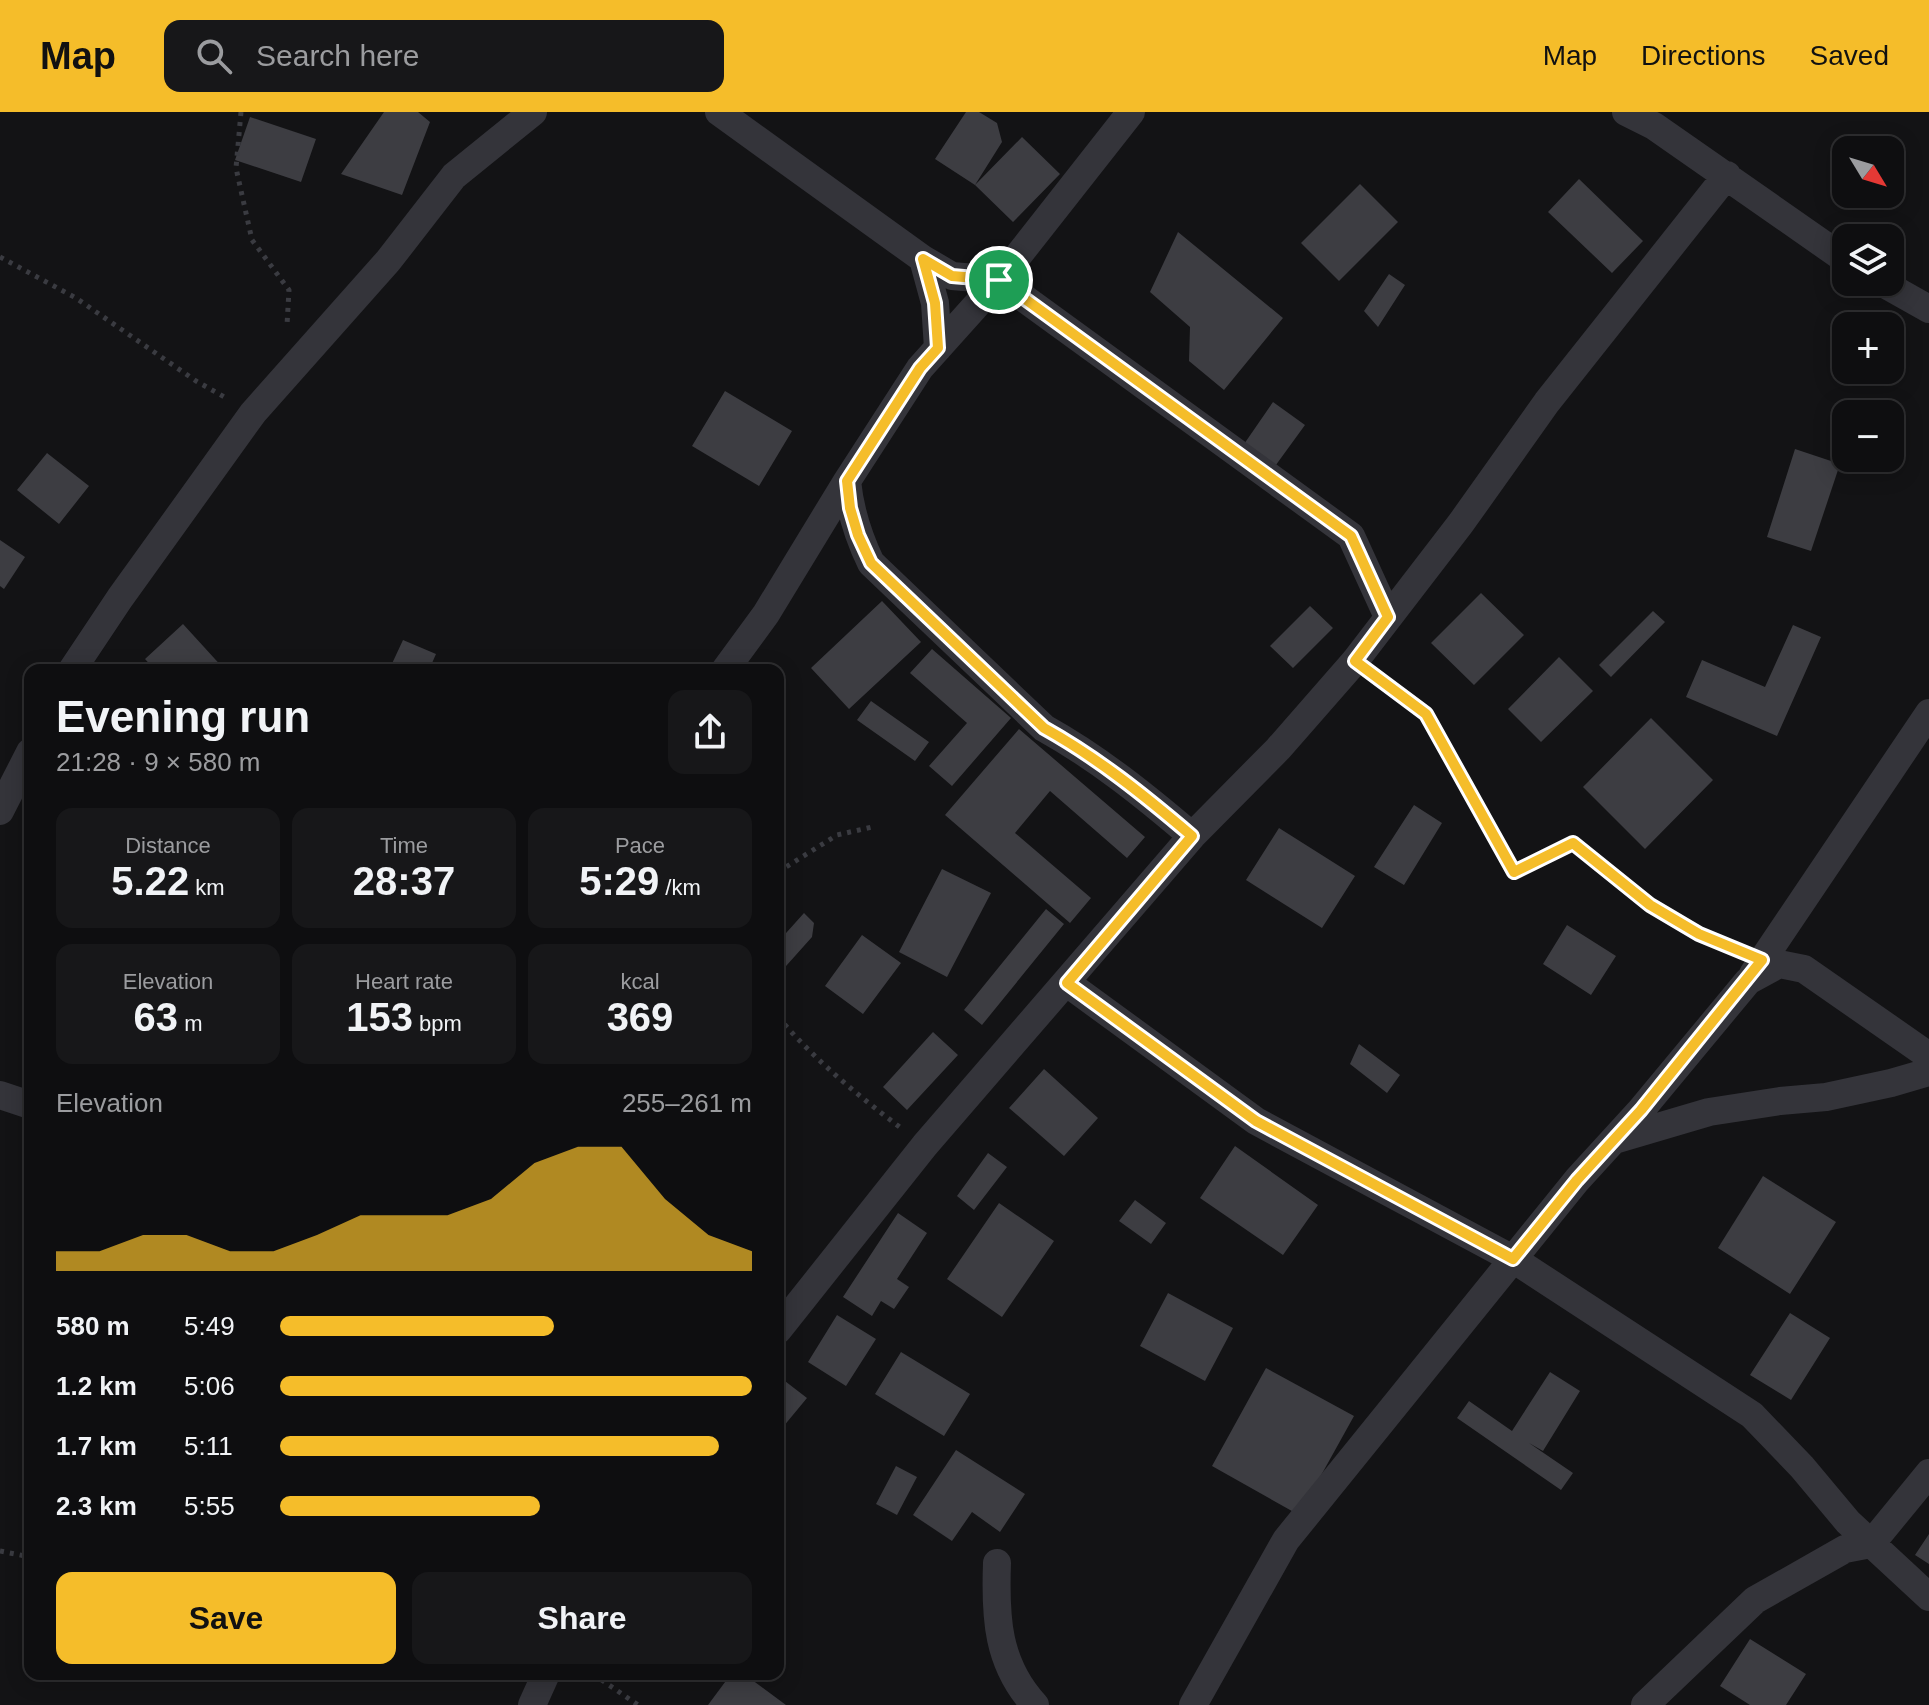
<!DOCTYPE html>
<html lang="en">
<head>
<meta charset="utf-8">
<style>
	body { margin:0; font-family:Helvetica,sans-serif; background:#171719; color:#f1f3f6; height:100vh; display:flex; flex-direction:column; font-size:30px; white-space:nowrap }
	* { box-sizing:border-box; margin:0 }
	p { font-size:26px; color:#9b9c9f }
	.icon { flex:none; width:44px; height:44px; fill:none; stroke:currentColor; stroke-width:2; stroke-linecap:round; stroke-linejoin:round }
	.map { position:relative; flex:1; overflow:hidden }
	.panel { position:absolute; left:24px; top:552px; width:760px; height:1016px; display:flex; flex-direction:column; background:#0e0e10; border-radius:16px; box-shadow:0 4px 20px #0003,0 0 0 2px #2e2e30 }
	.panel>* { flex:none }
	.needle { width:52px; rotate:128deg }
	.controls { position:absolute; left:1832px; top:24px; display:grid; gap:16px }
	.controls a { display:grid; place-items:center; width:72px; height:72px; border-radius:16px; background:#0e0e10; box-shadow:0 4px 20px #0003,0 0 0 2px #2e2e30; font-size:40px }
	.pin { position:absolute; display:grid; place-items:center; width:68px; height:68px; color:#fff; margin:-34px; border:4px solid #fff; border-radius:50%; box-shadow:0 2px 8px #0007 }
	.round { display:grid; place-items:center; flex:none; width:84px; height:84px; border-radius:16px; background:#171719 }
	.summary { display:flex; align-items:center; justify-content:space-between; height:136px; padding:0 32px }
	h1 { font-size:44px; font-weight:700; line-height:60px }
	.stats { display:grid; grid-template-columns:repeat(3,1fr); gap:12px; height:136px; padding:8px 32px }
	.stats div { display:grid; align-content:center; border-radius:16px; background:#171719; text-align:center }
	.stats b { font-size:40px; font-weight:700 }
	.stats small { font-size:22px; font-weight:400 }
	.stats p { font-size:22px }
	.chart { height:224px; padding:16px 32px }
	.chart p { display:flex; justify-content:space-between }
	.chart svg { width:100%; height:144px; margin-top:8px; fill:#f5bd2a; opacity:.7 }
	.action { display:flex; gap:16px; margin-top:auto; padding:16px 32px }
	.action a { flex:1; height:92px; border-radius:16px; background:#f5bd2a; color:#111; font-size:32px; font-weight:700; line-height:92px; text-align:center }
	.action a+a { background:#171719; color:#f1f3f6 }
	ul { padding:0 32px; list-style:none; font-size:26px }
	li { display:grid; grid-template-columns:128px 96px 1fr; align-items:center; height:60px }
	li i { height:20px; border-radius:10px; background:#f5bd2a }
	header { display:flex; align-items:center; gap:48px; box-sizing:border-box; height:112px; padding:0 40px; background:#f5bd2a; color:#111 }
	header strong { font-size:38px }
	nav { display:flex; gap:44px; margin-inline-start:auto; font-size:28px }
	.search { width:560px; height:72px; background:#171719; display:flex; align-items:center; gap:20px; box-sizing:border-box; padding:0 28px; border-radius:16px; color:#9b9c9f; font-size:30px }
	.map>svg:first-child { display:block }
	.building { fill:#3d3d42 }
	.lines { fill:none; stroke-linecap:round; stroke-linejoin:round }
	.path { stroke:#3a3b41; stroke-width:5; stroke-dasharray:4 6; stroke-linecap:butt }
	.street { stroke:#34343a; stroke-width:28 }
	.route-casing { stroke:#fff; stroke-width:16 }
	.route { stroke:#f5bd2a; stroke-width:10 }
</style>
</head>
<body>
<header>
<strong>Map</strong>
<div class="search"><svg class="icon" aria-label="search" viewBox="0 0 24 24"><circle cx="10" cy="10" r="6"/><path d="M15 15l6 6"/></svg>Search here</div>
<nav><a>Map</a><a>Directions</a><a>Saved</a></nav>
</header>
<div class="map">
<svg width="1929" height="1593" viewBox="0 0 1929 1593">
	<rect width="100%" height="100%" fill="#131315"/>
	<path class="building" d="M384,0H418L430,10L402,83L341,62Z
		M966,0H979L997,11L1002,30L975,73L935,47Z
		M250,5L316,27L301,70L235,48Z
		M1022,25L1060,62L1013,110L975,73Z
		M1579,67L1643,129L1612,161L1548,100Z
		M1360,72L1398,110L1339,169L1301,131Z
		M1178,120L1283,206L1224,278L1189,249L1190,215L1150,180Z
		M1389,162L1405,173L1378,215L1364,199Z
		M725,279L792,319L759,374L692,334Z
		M1273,290L1305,313L1273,357L1242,335Z
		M1795,337L1840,352L1811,439L1767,425Z
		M47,341L89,374L59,412L17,378Z
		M0,428L25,445L4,477L0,474Z
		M1481,481L1524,523L1474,573L1431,531Z
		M882,489L921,530L849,597L811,556Z
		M1310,494L1333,516L1293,556L1270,534Z
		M1653,499L1665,510L1611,565L1599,553Z
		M183,512L225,558H155L145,547Z
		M1793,513L1821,525L1777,624L1686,585L1702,548L1765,575Z
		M403,528L436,542L429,558H389Z
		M932,537L1011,606L952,674L929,654L967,611L910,561Z
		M1559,545L1593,579L1541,630L1508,597Z
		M871,589L929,630L915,649L857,608Z
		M1651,606L1713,668L1645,737L1583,675Z
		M1019,617L1145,725L1127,746L1050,679L1015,721L1091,786L1070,811L945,703Z
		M1414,693L1442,711L1404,773L1374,755Z
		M1279,716L1355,764L1322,816L1246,768Z
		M942,757L991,781L947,865L899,840Z
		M1046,797L1064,812L982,913L964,898Z
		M804,801L814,811L812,825L778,863V830Z
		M1567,813L1616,844L1591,883L1543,852Z
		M862,823L901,851L863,902L825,874Z
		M933,920L958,943L907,998L883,975Z
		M1359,932L1400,963L1387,981L1350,952Z
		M1044,957L1098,1006L1064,1044L1009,996Z
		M1235,1034L1318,1093L1283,1143L1200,1086Z
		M988,1041L1007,1055L974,1098L957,1084Z
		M1763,1064L1836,1110L1790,1182L1718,1136Z
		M1135,1088L1166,1111L1151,1132L1119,1109Z
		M999,1091L1054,1129L1002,1205L947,1167Z
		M898,1101L927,1121L897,1167L909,1175L894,1197L881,1189L872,1204L843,1185Z
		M1168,1181L1233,1216L1205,1269L1140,1234Z
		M1790,1201L1830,1226L1791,1288L1750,1263Z
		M837,1203L876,1227L846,1274L808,1250Z
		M901,1240L970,1282L944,1324L875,1282Z
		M1266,1256L1354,1304L1299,1403L1212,1354Z
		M1550,1260L1580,1279L1543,1339L1529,1331L1573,1361L1561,1378L1457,1306L1469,1289L1512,1319Z
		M781,1266L807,1286L778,1321V1270Z
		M956,1338L1025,1382L1000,1420L972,1400L952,1429L913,1403Z
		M896,1354L917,1365L897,1403L876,1392Z
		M1929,1422V1452L1915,1443Z
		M1750,1527L1806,1562L1786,1593H1750L1720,1574Z
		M731,1562H744L786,1593H708Z"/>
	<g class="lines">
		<path class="path" d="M241,0L236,56L252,128L289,178L287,213
			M0,145L76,186L196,269L228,287
			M1378,567L1426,602L1514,760L1573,731C1627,775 1668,811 1735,837
			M778,760L837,723L872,715
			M778,905C814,947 857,983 901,1016
			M0,1439L30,1445
			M593,1562L638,1593"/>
		<path class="street" d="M719,0L923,147L935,191L938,236
			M1626,0L1654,14L1846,148
			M923,147L952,164L999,168L1351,424L1388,505
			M1881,170L1929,197
			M847,369C850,399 858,424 871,451L1044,616C1098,646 1145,684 1192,724
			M72,558L120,486L253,301L388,149L454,64L533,0
			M725,558L766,502L847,369L920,256L999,168L1131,0
			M0,699L30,640
			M1753,862L1929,601
			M1067,871L1256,1009L1513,1147L1752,1303L1802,1355L1848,1410L1929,1485
			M0,983L30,993
			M1614,1028L1709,1000L1780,989L1826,985L1891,971L1929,960
			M778,1218L925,1033L1192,724L1278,637L1355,549L1461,411L1547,290L1727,63
			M997,1451C995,1505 997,1552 1035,1593
			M532,1593L546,1562
			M1193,1593L1286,1428L1577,1068L1641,998L1748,869L1779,852L1804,857L1929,944
			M1645,1593L1755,1488L1845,1437L1871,1432L1929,1361"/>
	</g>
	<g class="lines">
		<g class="route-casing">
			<path id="route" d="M923,147L952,164L999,168L1351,424L1388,505L1355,549L1426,602L1514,760L1573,731L1650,793L1699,822L1762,848L1641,998L1577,1068L1513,1147L1256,1009L1067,871L1192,724C1145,684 1098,646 1044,616L871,451L858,423L850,396L847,369L920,256L938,236L935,191Z"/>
		</g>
		<use href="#route" class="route"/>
	</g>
</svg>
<div class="controls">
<a><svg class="needle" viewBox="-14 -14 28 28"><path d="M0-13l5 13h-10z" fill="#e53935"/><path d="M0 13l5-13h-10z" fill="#9b9c9f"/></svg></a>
<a><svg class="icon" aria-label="layers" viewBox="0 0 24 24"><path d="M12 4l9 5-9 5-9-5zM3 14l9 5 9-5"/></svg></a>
<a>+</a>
<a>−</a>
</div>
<div class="pin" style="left:999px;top:168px;background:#1e9e55"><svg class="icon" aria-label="arrive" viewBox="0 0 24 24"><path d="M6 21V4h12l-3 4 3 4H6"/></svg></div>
<section class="panel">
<div class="summary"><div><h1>Evening run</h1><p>21:28 · 9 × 580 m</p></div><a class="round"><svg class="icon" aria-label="share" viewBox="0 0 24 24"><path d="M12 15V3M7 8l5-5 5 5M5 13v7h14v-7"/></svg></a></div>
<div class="stats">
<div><p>Distance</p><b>5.22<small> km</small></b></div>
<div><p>Time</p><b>28:37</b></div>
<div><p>Pace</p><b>5:29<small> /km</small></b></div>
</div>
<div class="stats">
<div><p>Elevation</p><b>63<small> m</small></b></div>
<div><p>Heart rate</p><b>153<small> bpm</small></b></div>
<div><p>kcal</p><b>369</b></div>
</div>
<div class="chart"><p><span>Elevation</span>255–261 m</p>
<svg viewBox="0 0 160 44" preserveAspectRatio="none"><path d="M0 44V38L10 38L20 33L30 33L40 38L50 38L60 33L70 27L80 27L90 27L100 22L110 11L120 6L130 6L140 22L150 33L160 38V44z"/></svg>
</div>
<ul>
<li><b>580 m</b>5:49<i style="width:58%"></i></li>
<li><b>1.2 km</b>5:06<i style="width:100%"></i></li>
<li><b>1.7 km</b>5:11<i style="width:93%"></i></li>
<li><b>2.3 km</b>5:55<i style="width:55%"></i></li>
</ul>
<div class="action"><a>Save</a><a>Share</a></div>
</section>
</div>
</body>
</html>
